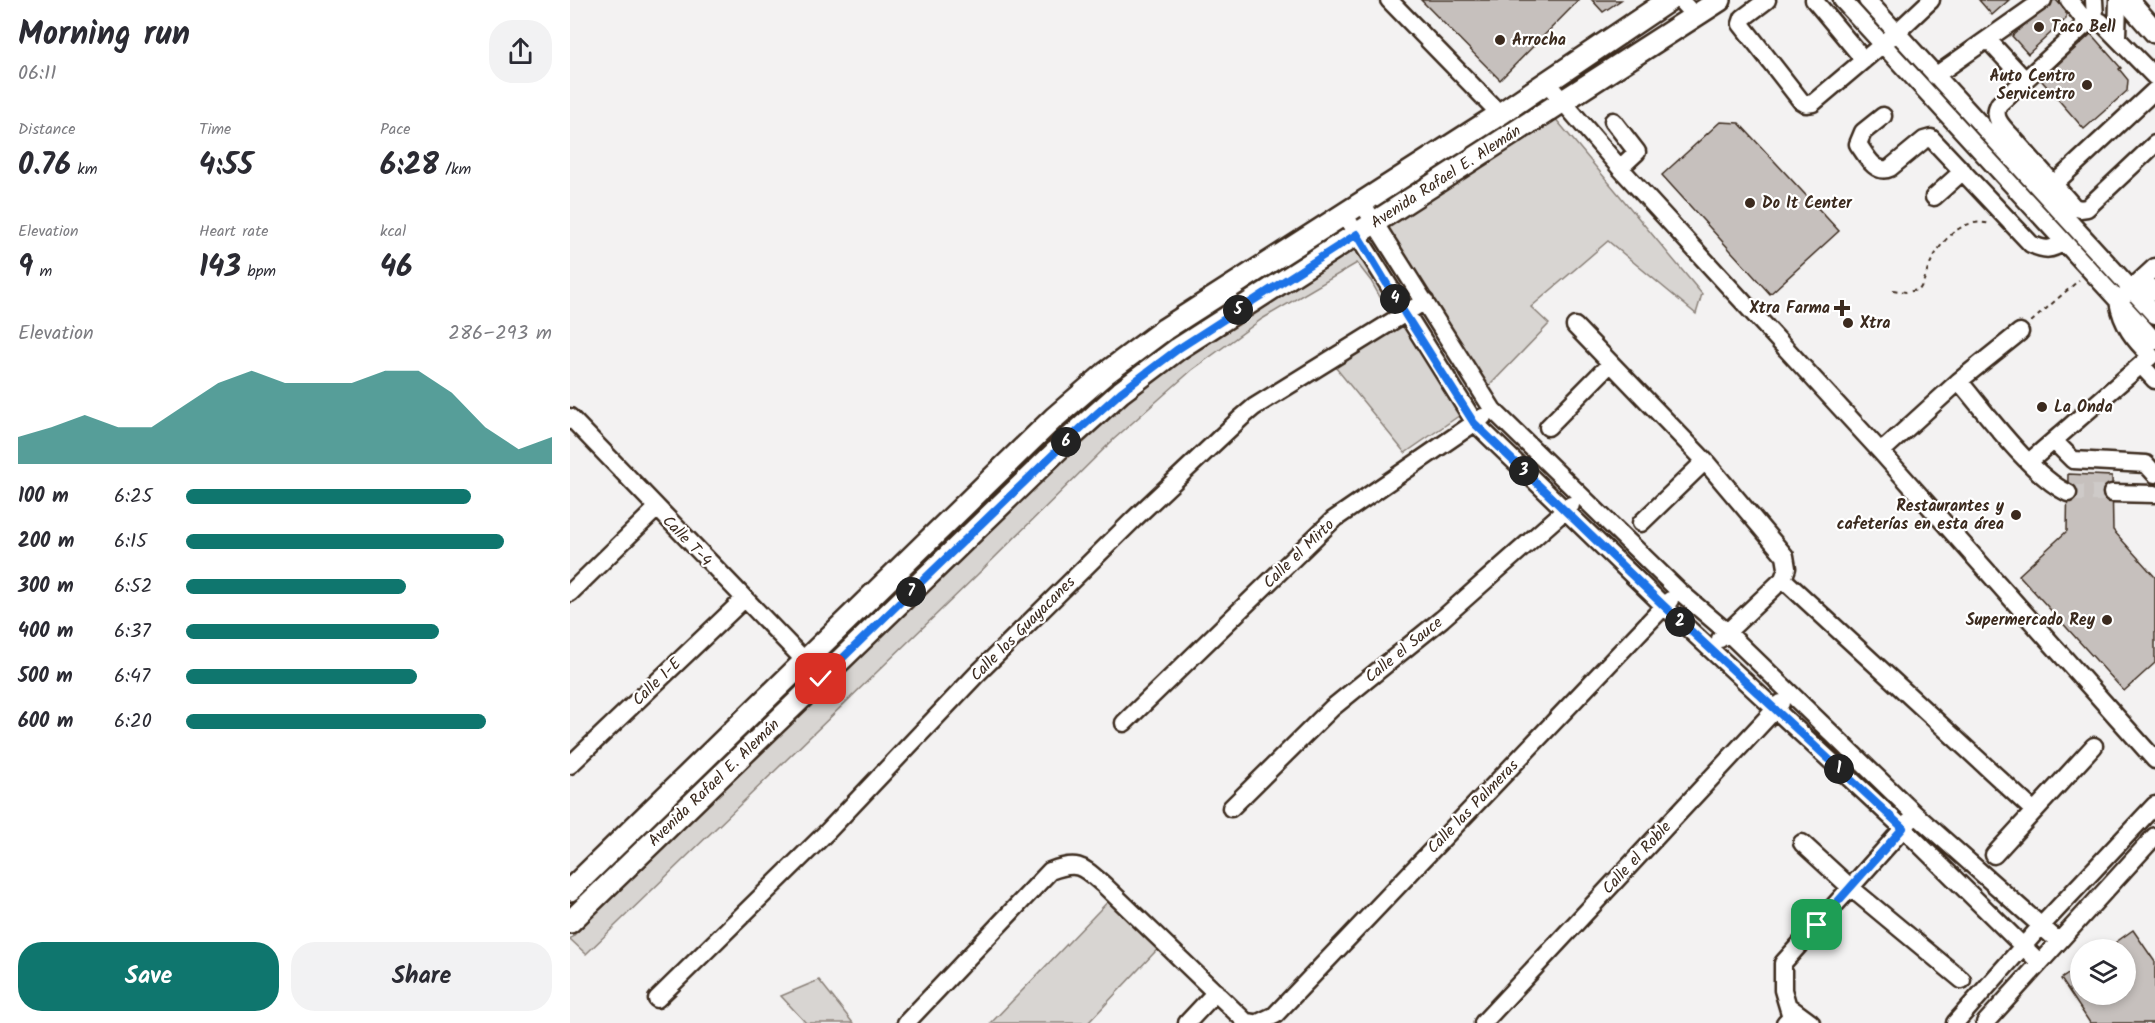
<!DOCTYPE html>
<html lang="en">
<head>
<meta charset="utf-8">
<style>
	body { margin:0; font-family:Kalam,sans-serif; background:#f2f2f3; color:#2b2b33; height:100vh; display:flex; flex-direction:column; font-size:22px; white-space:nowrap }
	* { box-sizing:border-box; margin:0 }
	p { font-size:20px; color:#7c7c81 }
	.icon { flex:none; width:33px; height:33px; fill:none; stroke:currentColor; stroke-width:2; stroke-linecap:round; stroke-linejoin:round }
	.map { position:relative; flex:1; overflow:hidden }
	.side { display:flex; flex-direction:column; background:#fff; width:570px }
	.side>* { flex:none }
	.controls { position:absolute; left:1500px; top:939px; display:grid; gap:12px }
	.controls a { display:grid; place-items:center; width:66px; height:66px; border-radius:50%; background:#fff; box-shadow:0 3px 9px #0003; font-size:30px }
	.pin { position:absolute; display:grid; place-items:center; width:51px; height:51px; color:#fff; margin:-26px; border-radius:12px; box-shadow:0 3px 9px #0006 }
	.km { position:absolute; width:30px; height:30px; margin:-15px; border-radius:50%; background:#222; color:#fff; font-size:16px; line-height:30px; text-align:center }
	.round { display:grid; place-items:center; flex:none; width:63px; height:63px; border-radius:24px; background:#f2f2f3 }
	.headline { display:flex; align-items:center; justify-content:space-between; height:102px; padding:0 18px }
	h1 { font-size:33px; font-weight:700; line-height:45px }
	.figures { display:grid; grid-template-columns:repeat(3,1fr); gap:9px; height:102px; padding:6px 18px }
	.figures div { display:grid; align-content:center }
	.figures b { font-size:30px; font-weight:700 }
	.figures small { font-size:16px; font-weight:400 }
	.figures p { font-size:16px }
	.chart { height:168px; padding:12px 18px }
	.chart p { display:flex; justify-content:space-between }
	.chart svg { width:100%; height:108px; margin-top:6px; fill:#0f766e; opacity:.7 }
	.cta { display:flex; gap:12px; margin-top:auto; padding:12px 18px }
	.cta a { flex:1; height:69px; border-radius:24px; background:#0f766e; color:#fff; font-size:24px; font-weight:700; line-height:69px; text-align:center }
	.cta a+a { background:#f2f2f3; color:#2b2b33 }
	ul { padding:0 18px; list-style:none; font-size:20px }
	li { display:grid; grid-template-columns:96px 72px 1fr; align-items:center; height:45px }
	li i { height:15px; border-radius:8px; background:#0f766e }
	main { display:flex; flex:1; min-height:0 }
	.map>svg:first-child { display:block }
	.green { fill:#d8d5d2; stroke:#8a8078; stroke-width:1.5 }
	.building { fill:#c6c0bd; stroke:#3b2a1e; stroke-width:1.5 }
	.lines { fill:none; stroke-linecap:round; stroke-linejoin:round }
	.minor-tunnel { stroke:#cecac8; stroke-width:16; stroke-dasharray:16 8; stroke-linecap:butt }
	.minor-casing { stroke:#3b2a1e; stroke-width:21 }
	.major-casing { stroke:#3b2a1e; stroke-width:26 }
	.path { stroke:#3b2a1e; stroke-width:2; stroke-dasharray:4.5 4.5; stroke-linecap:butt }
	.minor { stroke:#fff; stroke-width:16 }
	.major { stroke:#fff; stroke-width:21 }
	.route-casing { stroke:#fff; stroke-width:12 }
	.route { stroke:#1a73e8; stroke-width:8 }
	.poi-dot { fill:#3b2a1e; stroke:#fff; stroke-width:2 }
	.labels { text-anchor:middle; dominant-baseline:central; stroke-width:4.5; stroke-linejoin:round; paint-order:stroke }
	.poi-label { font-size:16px; font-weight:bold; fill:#3b2a1e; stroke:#fff; text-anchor:start }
	.street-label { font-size:16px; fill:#3b2a1e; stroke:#fff }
</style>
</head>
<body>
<main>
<section class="side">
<div class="headline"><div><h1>Morning run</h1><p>06:11</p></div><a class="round"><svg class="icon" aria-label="share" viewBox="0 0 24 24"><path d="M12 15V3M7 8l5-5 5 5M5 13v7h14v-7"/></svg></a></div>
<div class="figures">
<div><p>Distance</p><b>0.76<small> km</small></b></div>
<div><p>Time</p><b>4:55</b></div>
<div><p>Pace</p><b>6:28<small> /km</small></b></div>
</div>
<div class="figures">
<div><p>Elevation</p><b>9<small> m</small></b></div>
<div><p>Heart rate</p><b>143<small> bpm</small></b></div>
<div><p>kcal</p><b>46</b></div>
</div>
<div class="chart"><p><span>Elevation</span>286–293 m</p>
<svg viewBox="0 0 160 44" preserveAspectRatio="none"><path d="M0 44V33L10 29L20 24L30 29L40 29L50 20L60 11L70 6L80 11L90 11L100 11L110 6L120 6L130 15L140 29L150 38L160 33V44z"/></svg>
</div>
<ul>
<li><b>100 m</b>6:25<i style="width:78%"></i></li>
<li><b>200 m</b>6:15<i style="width:87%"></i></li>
<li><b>300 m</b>6:52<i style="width:60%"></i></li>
<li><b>400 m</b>6:37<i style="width:69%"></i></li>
<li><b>500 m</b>6:47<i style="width:63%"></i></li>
<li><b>600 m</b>6:20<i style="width:82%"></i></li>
</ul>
<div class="cta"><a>Save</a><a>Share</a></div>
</section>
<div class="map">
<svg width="1585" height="1023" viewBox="0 0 1585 1023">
	<rect width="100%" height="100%" fill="#f3f2f2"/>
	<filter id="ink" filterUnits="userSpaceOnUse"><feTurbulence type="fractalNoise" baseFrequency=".0167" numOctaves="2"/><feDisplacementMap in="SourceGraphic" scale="12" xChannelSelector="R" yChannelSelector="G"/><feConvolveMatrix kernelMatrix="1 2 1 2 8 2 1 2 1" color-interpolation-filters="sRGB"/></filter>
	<g filter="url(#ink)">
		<path class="green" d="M984,117L1132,294L1126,314L1038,241L961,307L979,324L893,413L835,453L757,357L820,315L801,281L787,263L692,319L622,370L544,439L407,575L16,954L0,939L562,391Z
			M549,890L600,936L518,1023H421Z
			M249,980L283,1023H236L211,996Z"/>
		<path class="building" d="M851,0H1009L930,80Z
			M1022,0H1051L1033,12Z
			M1409,0H1439L1422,15Z
			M1482,0H1486L1496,11V19L1458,54L1442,36Z
			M1521,34L1551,68L1549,69L1558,80L1557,91L1514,129L1471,80Z
			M1150,122L1169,123L1269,231L1200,294L1092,175Z
			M1498,474L1542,476L1543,530L1585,577V663L1554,691L1449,575L1497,531Z
			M1563,930L1585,962V1023H1520L1491,979L1510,966V994H1556V950H1535Z"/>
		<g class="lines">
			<path class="minor-tunnel" d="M1498,493H1542"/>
			<g class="minor-casing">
				<path id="minor" d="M819,0L930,114
					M1110,0L1125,16
					M1197,0L1173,18L1171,24L1231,101L1236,104L1243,103L1327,32L1361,0
					M1244,0L1294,60
					M1272,0L1585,341
					M1297,0L1585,315
					M1499,0L1517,23
					M1524,0L1525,19
					M1547,37L1548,0
					M1418,40L1455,80
					M1365,76L1473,0
					M977,83L1050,168L1311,452L1585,760
					M1313,116L1293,132L1288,144C1296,155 1305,175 1320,168L1354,140L1361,138L1461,244C1476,251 1481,250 1494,242
					M1043,121L1067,152L1050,168
					M1443,138C1434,128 1421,118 1429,104L1517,23L1525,19L1531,22L1585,77
					M1435,145L1443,138L1504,207L1510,209L1517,208L1585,144
					M1484,184L1585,90
					M1364,197L1393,171
					M792,203L923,410L1109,591L1157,632L1345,814L1488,941
					M774,214L905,423L1094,606L1333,828L1469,962
					M1572,279L1585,293
					M1005,326L1135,461L1215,556L1217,568L1213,579L1150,639
					M1571,365L1585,380
					M1389,381C1416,413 1462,476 1498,493
					M0,417L236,662
					M978,427L1040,364
					M1484,441L1503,460L1576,464L1585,474
					M1311,452L1389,381L1450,332
					M1459,462L1581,356C1564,340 1552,325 1548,301L1585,267
					M1542,493L1585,494
					M1071,523L1135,461
					M1213,579L1464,811
					M0,593L86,509
					M554,723L763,520L913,417
					M0,765L174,599
					M661,808L762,708L872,619L1001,505
					M1232,843L1281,888L1392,980
					M1424,855L1524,746
					M87,999L258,831L406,675L564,519L671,418L684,407L855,301
					M1218,1006L1241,1023
					M336,1023L480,871C509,860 513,867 534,885L676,1022L684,1023
					M617,1023L646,992
					M688,1023L705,1015L1100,600
					M913,1023L1211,703
					M1215,1023L1221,1017L1213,990V963L1339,822
					M1385,1023L1471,926L1585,805
					M1415,1023L1585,836"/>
			</g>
			<g class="major-casing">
				<path id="major" d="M1557,0L1585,32
					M0,890L484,418L536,373L595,329L930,114L1099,0
					M0,922L501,437L551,392L608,349L1150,0"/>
			</g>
			<path class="path" d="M1323,290L1336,292L1349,290C1355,281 1356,273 1360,264C1371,241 1392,216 1420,224
				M1461,322L1509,280"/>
			<use href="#minor" class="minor"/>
			<use href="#major" class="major"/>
		</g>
	</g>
	<g class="lines" filter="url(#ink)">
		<g class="route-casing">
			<path id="route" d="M251,679L501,437L551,392L608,349L787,234L835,314L904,423L1094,606L1333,828L1247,925"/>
		</g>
		<use href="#route" class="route"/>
	</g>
	<g class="poi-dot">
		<circle cx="1469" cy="27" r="6"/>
		<circle cx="930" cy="40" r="6"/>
		<circle cx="1517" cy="85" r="6"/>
		<circle cx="1180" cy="203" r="6"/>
		<path d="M1269 299h6v6h6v6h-6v6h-6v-6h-6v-6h6z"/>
		<circle cx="1278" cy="323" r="6"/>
		<circle cx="1472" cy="407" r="6"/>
		<circle cx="1446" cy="515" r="6"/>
		<circle cx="1537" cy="620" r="6"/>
	</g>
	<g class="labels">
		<g class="poi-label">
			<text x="1481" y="27">Taco Bell</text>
			<text x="942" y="40">Arrocha</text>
			<text x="1505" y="76" text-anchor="end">Auto Centro<tspan x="1505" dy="18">Servicentro</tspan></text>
			<text x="1192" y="203">Do It Center</text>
			<text x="1260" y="308" text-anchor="end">Xtra Farma</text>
			<text x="1290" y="323">Xtra</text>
			<text x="1484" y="407">La Onda</text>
			<text x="1434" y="506" text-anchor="end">Restaurantes y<tspan x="1434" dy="18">cafeterías en esta área</tspan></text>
			<text x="1525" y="620" text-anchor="end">Supermercado Rey</text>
		</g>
		<g class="street-label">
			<text transform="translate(876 177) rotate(-33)">Avenida Rafael E. Alemán</text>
			<text transform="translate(117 541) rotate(46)">Calle T-4</text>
			<text transform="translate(729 554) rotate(-44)">Calle el Mirto</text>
			<text transform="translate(453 629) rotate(-45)">Calle los Guayacanes</text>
			<text transform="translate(834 650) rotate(-39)">Calle el Sauce</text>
			<text transform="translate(87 682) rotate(-44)">Calle 1-E</text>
			<text transform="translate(144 783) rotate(-44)">Avenida Rafael E. Alemán</text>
			<text transform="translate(903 807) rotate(-46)">Calle las Palmeras</text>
			<text transform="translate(1067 858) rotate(-47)">Calle el Roble</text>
		</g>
	</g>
</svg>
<div class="controls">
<a><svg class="icon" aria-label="layers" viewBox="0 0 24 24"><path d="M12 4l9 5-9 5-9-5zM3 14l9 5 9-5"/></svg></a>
</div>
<div class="pin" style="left:1247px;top:925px;background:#1e9e55"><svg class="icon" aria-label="arrive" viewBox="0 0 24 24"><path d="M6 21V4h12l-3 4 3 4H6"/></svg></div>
<div class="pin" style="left:251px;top:679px;background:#d93025"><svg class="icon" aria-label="check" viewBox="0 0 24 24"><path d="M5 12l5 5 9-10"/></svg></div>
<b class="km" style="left:1269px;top:769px">1</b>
<b class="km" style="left:1110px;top:622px">2</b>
<b class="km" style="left:954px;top:471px">3</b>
<b class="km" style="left:825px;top:299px">4</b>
<b class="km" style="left:668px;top:310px">5</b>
<b class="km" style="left:496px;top:442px">6</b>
<b class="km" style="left:341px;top:592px">7</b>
</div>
</main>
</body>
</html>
